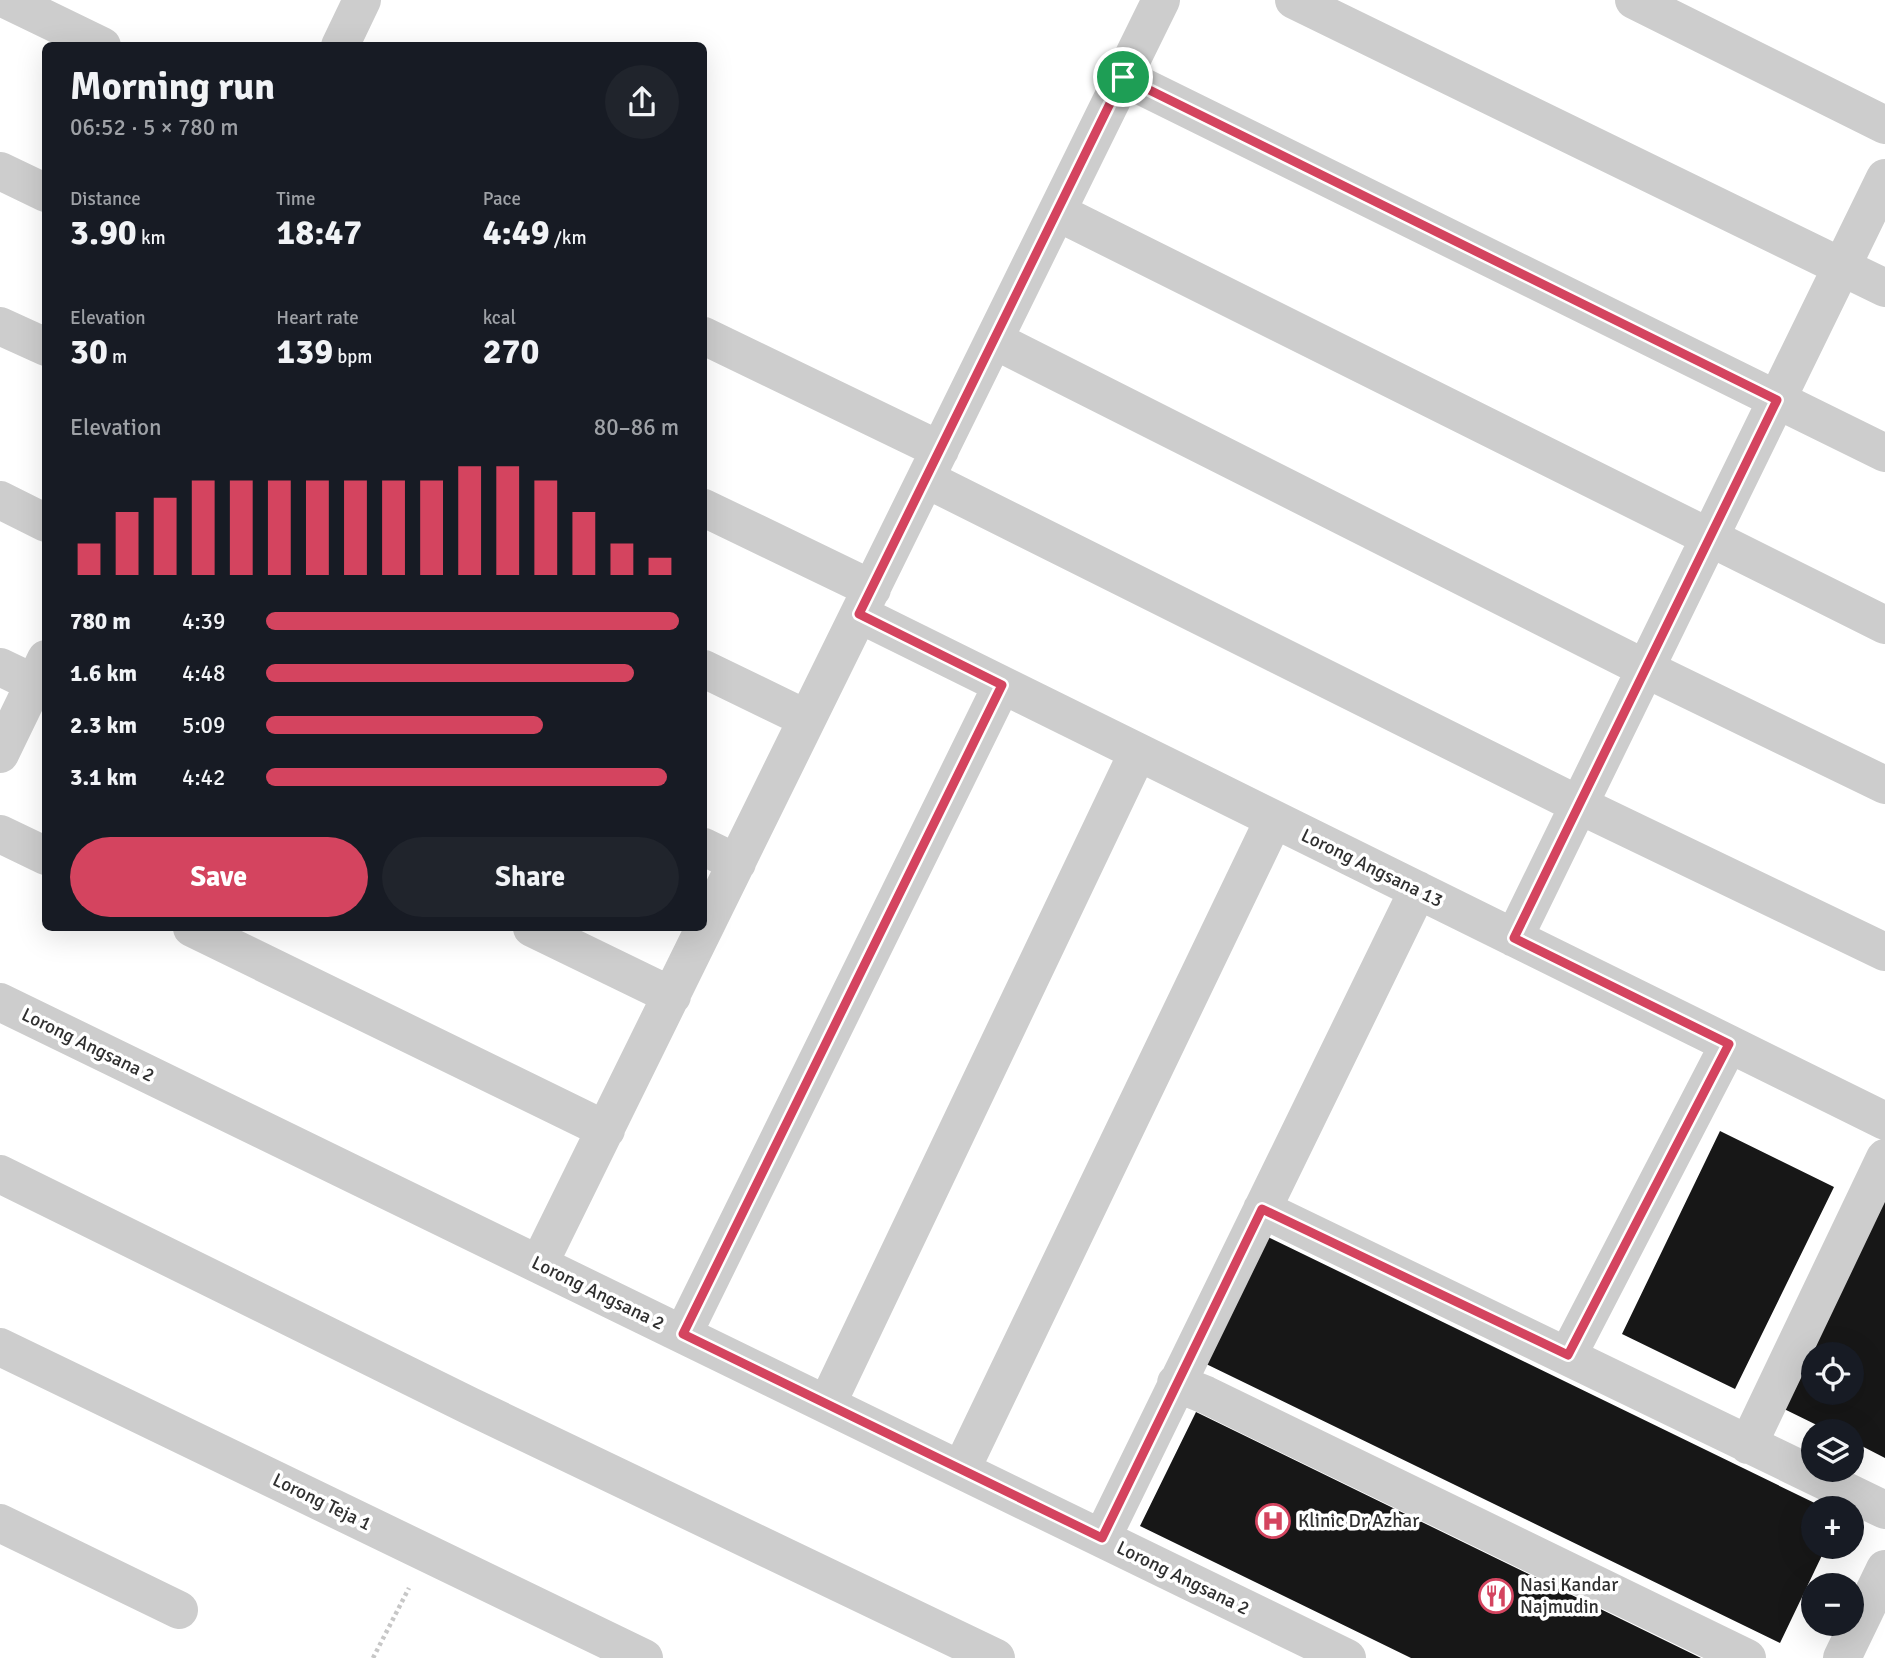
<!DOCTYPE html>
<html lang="en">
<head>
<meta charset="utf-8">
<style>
	body { margin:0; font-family:Signika,sans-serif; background:#20242c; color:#f1f3f6; height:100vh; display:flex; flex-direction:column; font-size:26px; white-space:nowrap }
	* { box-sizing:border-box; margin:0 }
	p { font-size:23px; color:#9ea1a6 }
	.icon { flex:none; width:38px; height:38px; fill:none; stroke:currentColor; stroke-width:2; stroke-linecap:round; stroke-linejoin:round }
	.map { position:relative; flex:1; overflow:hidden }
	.details { position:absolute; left:42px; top:42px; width:665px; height:889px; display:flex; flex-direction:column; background:#171b24; border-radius:10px; box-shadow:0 7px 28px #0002 }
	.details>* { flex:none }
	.tools { position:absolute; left:1801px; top:1342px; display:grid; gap:14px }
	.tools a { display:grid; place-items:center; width:63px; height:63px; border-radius:50%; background:#171b24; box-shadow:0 7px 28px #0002; font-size:35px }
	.pin { position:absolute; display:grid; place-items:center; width:60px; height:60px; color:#fff; margin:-30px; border:4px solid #fff; border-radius:50%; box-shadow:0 2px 7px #0007 }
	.round { display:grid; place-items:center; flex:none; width:74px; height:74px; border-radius:37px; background:#20242c }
	.headline { display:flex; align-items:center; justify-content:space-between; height:119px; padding:0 28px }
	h1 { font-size:38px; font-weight:700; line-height:52px }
	.stats { display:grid; grid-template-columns:repeat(3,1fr); gap:10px; height:119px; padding:7px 28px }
	.stats div { display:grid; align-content:center }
	.stats b { font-size:35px; font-weight:700 }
	.stats small { font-size:19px; font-weight:400 }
	.stats p { font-size:19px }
	.chart { height:196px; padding:14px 28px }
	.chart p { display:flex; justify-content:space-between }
	.chart svg { width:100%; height:126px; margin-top:7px; stroke:#d4445f; stroke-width:6 }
	.primary-button { display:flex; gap:14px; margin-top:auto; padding:14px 28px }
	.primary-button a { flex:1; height:80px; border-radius:42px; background:#d4445f; color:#fff; font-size:28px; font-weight:700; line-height:80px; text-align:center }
	.primary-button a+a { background:#20242c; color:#f1f3f6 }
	ul { padding:0 28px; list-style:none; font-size:23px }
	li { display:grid; grid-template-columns:112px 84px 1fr; align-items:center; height:52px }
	li i { height:18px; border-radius:9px; background:#d4445f }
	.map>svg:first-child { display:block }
	.building { fill:#171717; fill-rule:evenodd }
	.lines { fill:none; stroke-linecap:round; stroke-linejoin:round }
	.path { stroke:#c7c7c7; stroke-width:4.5; stroke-dasharray:3.5 3.5; stroke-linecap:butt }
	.minor { stroke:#cdcdcd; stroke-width:38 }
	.route-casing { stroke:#fff; stroke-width:14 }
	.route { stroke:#d4445f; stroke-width:9 }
	.labels { text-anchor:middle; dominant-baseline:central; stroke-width:7; stroke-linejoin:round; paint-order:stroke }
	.street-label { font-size:19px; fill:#303030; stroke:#fff }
	.poi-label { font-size:19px; fill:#303030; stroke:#fff; text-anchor:start }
</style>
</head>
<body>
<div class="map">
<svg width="1885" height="1658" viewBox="0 0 1885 1658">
	<rect width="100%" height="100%" fill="#fff"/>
	<path class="building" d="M1720,1131L1834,1187L1735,1389L1622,1334Z
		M1885,1200V1458L1852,1441V1432H1831L1770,1402ZM1813,1354H1852V1393H1813Z
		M1264,1235L1825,1508H1813V1547H1826L1780,1643L1202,1362Z
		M1196,1412L1701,1658H1411L1140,1526Z"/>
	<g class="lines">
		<path class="path" d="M373,1658L409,1588"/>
		<path class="minor" d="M7,0L102,46
			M1294,0L1885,288
			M1634,0L1885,125
			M340,46L362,0
			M1123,77L1885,453
			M0,171L46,193
			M1057,212L1885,625
			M0,326L46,347
			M704,336L940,450
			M994,340L1646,669L1885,785
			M926,479L1579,805L1885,952
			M0,500L46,523
			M704,508L872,589
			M859,614L1885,1121
			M0,667L46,689
			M704,669L807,719
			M0,754L46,659
			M0,834L46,856
			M704,847L737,863
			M192,928L606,1130
			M532,928L672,996
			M1514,938L1885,178
			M0,1002L1347,1658
			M0,1174L470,1406L996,1658
			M1262,1209L1885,1510
			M539,1264L1161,0
			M683,1334L1002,685
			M0,1347L644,1658
			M1568,1355L1729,1044
			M1176,1383L1206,1395L1747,1658
			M827,1404L1138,752
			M1748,1445L1885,1158
			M961,1470L1274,819
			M0,1523L179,1610
			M1102,1538L1418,890
			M1842,1658L1885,1569"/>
	</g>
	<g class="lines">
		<g class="route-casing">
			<path id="route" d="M1123,77L1777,400L1514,938L1729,1044L1568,1355L1262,1209L1102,1538L683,1334L1002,685L859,614Z"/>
		</g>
		<use href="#route" class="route"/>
	</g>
	<defs>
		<g id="hospital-ring" transform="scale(1.75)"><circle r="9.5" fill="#fff" stroke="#d4445f" stroke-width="1.5"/><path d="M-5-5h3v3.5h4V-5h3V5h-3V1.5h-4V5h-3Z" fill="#d4445f"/></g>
		<g id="restaurant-ring" transform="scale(1.75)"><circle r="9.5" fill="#fff" stroke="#d4445f" stroke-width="1.5"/><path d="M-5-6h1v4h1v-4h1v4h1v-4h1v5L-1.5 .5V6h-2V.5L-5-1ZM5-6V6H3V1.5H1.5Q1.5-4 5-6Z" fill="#d4445f"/></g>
	</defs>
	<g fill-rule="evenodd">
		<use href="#hospital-ring" x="1273" y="1521"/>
		<use href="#restaurant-ring" x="1496" y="1596"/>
	</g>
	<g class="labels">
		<g class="street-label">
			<text transform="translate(1372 868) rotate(26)">Lorong Angsana 13</text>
			<text transform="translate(88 1045) rotate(26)">Lorong Angsana 2</text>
			<text transform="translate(598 1293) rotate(26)">Lorong Angsana 2</text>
			<text transform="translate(322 1502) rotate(26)">Lorong Teja 1</text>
			<text transform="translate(1183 1578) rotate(26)">Lorong Angsana 2</text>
		</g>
		<g class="poi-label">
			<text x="1298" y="1521">Klinic Dr Azhar</text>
			<text x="1520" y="1585">Nasi Kandar<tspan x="1520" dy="22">Najmudin</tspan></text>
		</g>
	</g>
</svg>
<div class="tools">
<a><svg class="icon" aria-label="locate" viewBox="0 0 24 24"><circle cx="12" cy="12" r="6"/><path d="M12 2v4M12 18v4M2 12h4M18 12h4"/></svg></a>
<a><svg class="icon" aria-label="layers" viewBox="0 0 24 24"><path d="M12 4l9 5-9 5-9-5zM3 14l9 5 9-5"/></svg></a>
<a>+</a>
<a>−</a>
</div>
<div class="pin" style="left:1123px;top:77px;background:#1e9e55"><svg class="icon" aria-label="arrive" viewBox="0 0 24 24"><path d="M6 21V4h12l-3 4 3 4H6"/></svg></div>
<section class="details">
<div class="headline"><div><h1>Morning run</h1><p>06:52 · 5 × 780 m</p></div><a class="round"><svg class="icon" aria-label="share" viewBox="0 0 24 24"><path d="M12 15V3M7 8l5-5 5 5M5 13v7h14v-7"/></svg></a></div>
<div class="stats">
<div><p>Distance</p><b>3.90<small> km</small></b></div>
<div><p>Time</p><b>18:47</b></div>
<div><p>Pace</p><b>4:49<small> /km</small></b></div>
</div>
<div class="stats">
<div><p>Elevation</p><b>30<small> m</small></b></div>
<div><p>Heart rate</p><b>139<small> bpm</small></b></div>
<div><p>kcal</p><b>270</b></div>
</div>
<div class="chart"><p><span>Elevation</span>80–86 m</p>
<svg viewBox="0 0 160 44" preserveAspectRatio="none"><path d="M5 44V33M15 44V22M25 44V17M35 44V11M45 44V11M55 44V11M65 44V11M75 44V11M85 44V11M95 44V11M105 44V6M115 44V6M125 44V11M135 44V22M145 44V33M155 44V38"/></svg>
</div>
<ul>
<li><b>780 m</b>4:39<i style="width:100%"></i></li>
<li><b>1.6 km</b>4:48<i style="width:89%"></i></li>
<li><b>2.3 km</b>5:09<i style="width:67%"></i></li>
<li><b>3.1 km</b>4:42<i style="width:97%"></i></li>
</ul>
<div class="primary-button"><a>Save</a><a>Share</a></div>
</section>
</div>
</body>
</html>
